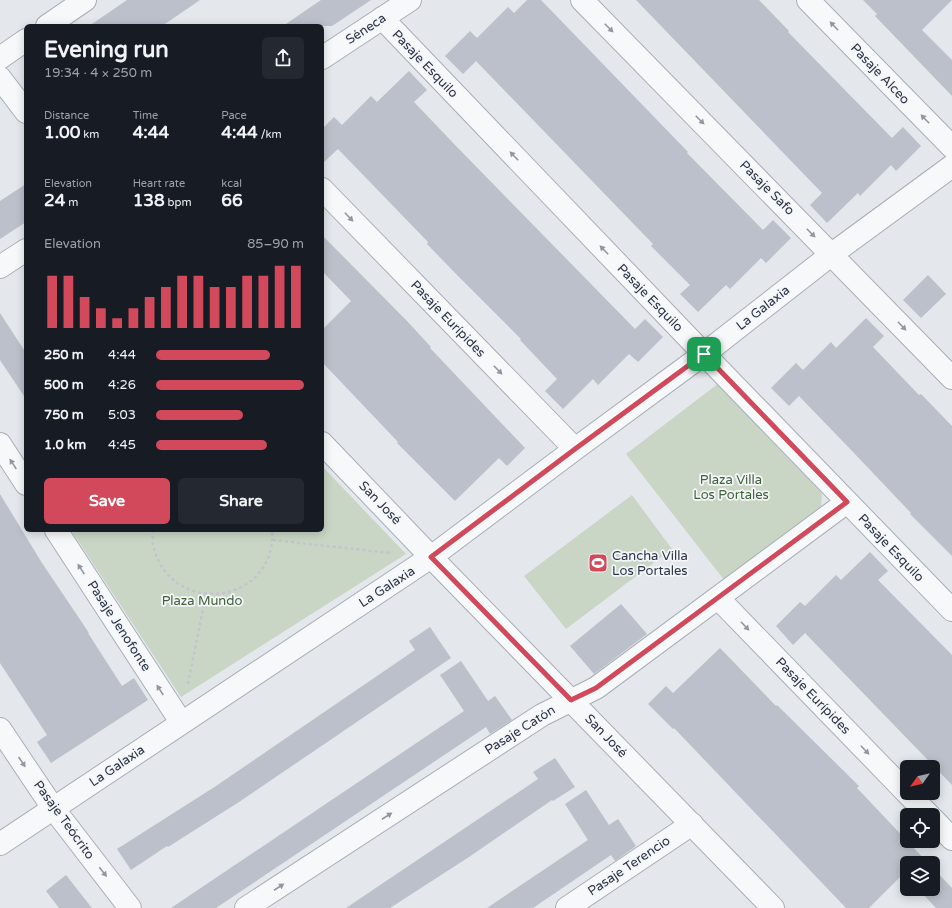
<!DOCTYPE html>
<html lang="en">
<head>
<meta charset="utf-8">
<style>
	body { margin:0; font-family:"Varela Round",sans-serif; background:#242831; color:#f1f3f6; height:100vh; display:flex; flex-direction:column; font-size:15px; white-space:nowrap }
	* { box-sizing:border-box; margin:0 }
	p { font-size:13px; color:#9ea1a6 }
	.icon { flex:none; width:22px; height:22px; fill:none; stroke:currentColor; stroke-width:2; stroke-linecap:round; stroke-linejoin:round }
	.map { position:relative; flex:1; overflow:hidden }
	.side { position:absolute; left:24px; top:24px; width:300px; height:508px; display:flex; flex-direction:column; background:#171b24; border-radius:6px; box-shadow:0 2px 10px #0003 }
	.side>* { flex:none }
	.needle { width:26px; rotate:236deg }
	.tools { position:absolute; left:900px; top:760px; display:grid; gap:8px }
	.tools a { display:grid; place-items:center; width:40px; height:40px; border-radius:6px; background:#171b24; box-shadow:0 2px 10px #0003; font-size:20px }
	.pin { position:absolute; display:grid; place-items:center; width:34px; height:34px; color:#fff; margin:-17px; border-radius:8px; box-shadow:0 2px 6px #0006 }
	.round { display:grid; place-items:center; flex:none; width:42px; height:42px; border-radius:6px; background:#242831 }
	.headline { display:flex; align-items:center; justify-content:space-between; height:68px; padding:0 20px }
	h1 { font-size:22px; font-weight:800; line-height:30px }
	.figures { display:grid; grid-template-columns:repeat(3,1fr); gap:6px; height:68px; padding:4px 20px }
	.figures div { display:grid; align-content:center }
	.figures b { font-size:17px; font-weight:800 }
	.figures small { font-size:11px; font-weight:400 }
	.figures p { font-size:11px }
	.chart { height:112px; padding:8px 20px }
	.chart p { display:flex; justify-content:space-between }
	.chart svg { width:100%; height:72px; margin-top:4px; stroke:#d1495b; stroke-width:6 }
	.button { display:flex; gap:8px; margin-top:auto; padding:8px 20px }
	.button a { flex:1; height:46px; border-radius:6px; background:#d1495b; color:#fff; font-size:16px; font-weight:800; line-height:46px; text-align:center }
	.button a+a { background:#242831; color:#f1f3f6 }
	ul { padding:0 20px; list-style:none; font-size:13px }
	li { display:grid; grid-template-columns:64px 48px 1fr; align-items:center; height:30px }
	li i { height:10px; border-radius:5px; background:#d1495b }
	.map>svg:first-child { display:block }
	.green { fill:#c9d6c5 }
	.building { fill:#bbc0ca }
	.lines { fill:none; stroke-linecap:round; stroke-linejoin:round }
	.minor-casing { stroke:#a9aeb7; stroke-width:24 }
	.path { stroke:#c2c5cb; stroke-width:2.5; stroke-dasharray:3 3; stroke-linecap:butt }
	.minor { stroke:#f7f8fa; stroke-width:22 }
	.oneway { fill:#9196a0 }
	.route-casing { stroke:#fff; stroke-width:8 }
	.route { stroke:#d1495b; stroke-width:5 }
	.labels { text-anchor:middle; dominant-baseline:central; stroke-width:3.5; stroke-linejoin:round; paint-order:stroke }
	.street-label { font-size:13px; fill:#2b3445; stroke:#f4f6f9 }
	.park-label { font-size:13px; fill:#3f6138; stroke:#f4f6f9 }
	.poi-label { font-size:13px; fill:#2b3445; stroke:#f4f6f9; text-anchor:start }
</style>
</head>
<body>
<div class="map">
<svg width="952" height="908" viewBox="0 0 952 908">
	<rect width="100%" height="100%" fill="#e4e7ec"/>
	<path class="green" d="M719,383L822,493L821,508L725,581L626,454Z
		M322,466L406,554L181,697L71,530H322Z
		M632,495L672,549L566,629L524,576Z"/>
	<path class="building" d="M127,0H200L162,26H89Z
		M321,0H371L332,26H283Z
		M527,0H541L688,152L687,153L763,230L773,220L791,238L766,263L761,258L730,289L726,285L698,312L680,294L690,285L651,246L653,244L623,213L476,61L463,74L445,56L470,31L477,38L508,7L514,13Z
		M636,0H759L789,31L788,32L892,138L903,127L921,146L896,171L891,165L860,196L858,193L827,223L810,205L822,193Z
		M863,0H952L922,30L952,60V96L875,16L877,14Z
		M409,71L427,90L414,102L457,147L635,329L645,319L663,337L638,362L629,354L598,385L593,379L563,409L545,391L557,379L520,340L521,339L458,276L427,244L428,242L338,149L322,164V129L334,117L342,125L371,96L377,102Z
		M26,184V222L0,239V201Z
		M322,235L407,321L431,347L430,348L525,448L507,466L499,458L455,501L397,443L398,442L322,362V330L351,301L322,271Z
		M928,275L946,294L921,318L903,300Z
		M0,313L26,353V399L0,360Z
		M866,318L884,336L873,347L919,395L921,394L952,426V556L910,514L911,513L854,453L799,396L789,406L771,388L796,363L803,370L831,342L836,348Z
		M0,494L42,563L89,633H88L122,686L134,678L148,700L51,763L37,742L47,735L0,663Z
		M870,552L888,571L878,580L952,655V785L805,633L793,645L776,626L800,602L805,606L836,575L841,580Z
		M621,604L647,634L594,674L570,646Z
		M430,627L451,658L239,802L168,847L167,846L131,870L117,849L216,786L415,650L409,641Z
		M720,648L776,706L777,705L859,786L857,788L928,863H907V878L903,874L869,908H846L674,728L673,729L648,704L666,686L673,693Z
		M461,661L488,701L495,696L512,720L490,734L486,727L216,908H171L464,711L440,675Z
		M555,758L575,787L553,801L552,800L469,857L390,908H346L538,779L533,772Z
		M586,790L609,825L618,819L636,846L615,861L611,855L533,908H487L588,840L565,804Z
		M933,868L952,888V908H936L918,889H933Z
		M66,875L92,908H59L46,891Z"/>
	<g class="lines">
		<g class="minor-casing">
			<path id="minor" d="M582,0L952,378
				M808,0L952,147
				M382,18L704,354L952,610
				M47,26L85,0
				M0,58L26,40
				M322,58L410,0
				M0,78L26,112
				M322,189L575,449
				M0,267L26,250
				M322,443L431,557L773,908
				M0,444L26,484
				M56,530L181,722
				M718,598L907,793
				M0,729L53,808L130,908
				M907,793L929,815
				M933,819L952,839
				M0,844L431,557L575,449L704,354L832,254L952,166
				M246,908L542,715L596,688L847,502
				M567,908L692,824"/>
		</g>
		<path class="path" d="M153,530C153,535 152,540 153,545C170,619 277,605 272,530
			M273,540L390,553
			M188,684L206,594"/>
		<use href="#minor" class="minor"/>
	</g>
	<defs><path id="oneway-solid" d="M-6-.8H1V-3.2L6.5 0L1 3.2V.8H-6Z"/></defs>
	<g class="oneway">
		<use href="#oneway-solid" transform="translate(834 26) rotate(-134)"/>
		<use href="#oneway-solid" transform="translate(609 28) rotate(45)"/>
		<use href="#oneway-solid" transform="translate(925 119) rotate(-134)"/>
		<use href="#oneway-solid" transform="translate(700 120) rotate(45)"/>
		<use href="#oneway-solid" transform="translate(514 156) rotate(-134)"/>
		<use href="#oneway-solid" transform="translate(349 217) rotate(46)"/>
		<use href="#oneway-solid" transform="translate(811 233) rotate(45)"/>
		<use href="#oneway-solid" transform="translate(604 250) rotate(-134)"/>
		<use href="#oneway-solid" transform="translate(902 326) rotate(46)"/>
		<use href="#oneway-solid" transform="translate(498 370) rotate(46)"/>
		<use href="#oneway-solid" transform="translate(13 464) rotate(-123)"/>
		<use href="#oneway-solid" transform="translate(81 569) rotate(-123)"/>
		<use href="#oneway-solid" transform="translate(745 626) rotate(46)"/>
		<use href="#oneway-solid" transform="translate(160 690) rotate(-123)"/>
		<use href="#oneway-solid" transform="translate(865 750) rotate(46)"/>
		<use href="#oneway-solid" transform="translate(22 762) rotate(56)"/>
		<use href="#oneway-solid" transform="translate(387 816) rotate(-33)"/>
		<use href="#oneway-solid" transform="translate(103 872) rotate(52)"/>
		<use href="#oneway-solid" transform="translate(279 887) rotate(-33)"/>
	</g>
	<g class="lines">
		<g class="route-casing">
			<path id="route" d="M704,354L847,502L596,688L571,700L431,557L575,449Z"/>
		</g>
		<use href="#route" class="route"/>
	</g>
	<defs>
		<g id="stadium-square" transform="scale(1)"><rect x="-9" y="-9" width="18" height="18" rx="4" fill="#d1495b" stroke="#f4f6f9"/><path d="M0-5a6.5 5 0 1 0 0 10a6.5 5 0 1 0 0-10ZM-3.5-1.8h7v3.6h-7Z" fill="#fff"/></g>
	</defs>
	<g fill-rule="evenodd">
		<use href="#stadium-square" x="598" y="563"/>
	</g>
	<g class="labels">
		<g class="street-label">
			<text transform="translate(366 29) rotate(-33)">Séneca</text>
			<text transform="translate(425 64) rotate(46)">Pasaje Esquilo</text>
			<text transform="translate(880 74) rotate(46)">Pasaje Alceo</text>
			<text transform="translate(767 188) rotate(45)">Pasaje Safo</text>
			<text transform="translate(650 298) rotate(46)">Pasaje Esquilo</text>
			<text transform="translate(763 308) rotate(-38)">La Galaxia</text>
			<text transform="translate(448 319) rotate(46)">Pasaje Eurípides</text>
			<text transform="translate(380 503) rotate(46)">San José</text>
			<text transform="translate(891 548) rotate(46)">Pasaje Esquilo</text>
			<text transform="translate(387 587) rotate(-33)">La Galaxia</text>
			<text transform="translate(119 626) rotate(57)">Pasaje Jenofonte</text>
			<text transform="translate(813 696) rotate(46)">Pasaje Eurípides</text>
			<text transform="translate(520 730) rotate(-32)">Pasaje Catón</text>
			<text transform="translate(606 736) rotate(46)">San José</text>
			<text transform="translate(117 766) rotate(-34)">La Galaxia</text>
			<text transform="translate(64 820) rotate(54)">Pasaje Teócrito</text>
			<text transform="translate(629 866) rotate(-34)">Pasaje Terencio</text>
		</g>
		<g class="park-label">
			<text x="731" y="480">Plaza Villa<tspan x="731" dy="15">Los Portales</tspan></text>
			<text x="202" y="601">Plaza Mundo</text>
		</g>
		<g class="poi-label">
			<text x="612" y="556">Cancha Villa<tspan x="612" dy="15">Los Portales</tspan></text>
		</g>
	</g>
</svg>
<div class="tools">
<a><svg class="needle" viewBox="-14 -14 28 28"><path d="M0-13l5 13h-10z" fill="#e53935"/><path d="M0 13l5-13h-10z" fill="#9ea1a6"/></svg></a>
<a><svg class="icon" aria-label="locate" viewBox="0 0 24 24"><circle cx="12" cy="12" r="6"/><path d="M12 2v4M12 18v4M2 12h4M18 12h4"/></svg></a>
<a><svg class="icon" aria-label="layers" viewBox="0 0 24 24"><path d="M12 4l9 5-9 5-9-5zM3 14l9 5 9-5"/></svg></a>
</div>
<div class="pin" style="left:704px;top:354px;background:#1e9e55"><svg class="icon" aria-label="arrive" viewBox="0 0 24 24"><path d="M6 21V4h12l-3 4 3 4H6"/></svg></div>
<section class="side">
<div class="headline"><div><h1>Evening run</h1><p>19:34 · 4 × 250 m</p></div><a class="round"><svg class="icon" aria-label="share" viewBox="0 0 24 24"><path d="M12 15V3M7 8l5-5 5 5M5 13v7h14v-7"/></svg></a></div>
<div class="figures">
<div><p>Distance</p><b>1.00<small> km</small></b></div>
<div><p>Time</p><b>4:44</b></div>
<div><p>Pace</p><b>4:44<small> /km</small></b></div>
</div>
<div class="figures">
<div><p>Elevation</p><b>24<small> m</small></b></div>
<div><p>Heart rate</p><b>138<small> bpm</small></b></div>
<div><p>kcal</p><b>66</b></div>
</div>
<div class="chart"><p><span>Elevation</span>85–90 m</p>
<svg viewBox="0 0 160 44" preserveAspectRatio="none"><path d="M5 44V12M15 44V12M25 44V25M35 44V32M45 44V38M55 44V32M65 44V25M75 44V19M85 44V12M95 44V12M105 44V19M115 44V19M125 44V12M135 44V12M145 44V6M155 44V6"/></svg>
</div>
<ul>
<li><b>250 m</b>4:44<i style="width:77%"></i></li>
<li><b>500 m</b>4:26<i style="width:100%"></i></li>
<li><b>750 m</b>5:03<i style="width:59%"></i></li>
<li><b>1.0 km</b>4:45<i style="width:75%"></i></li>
</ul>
<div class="button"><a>Save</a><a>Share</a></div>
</section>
</div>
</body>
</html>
